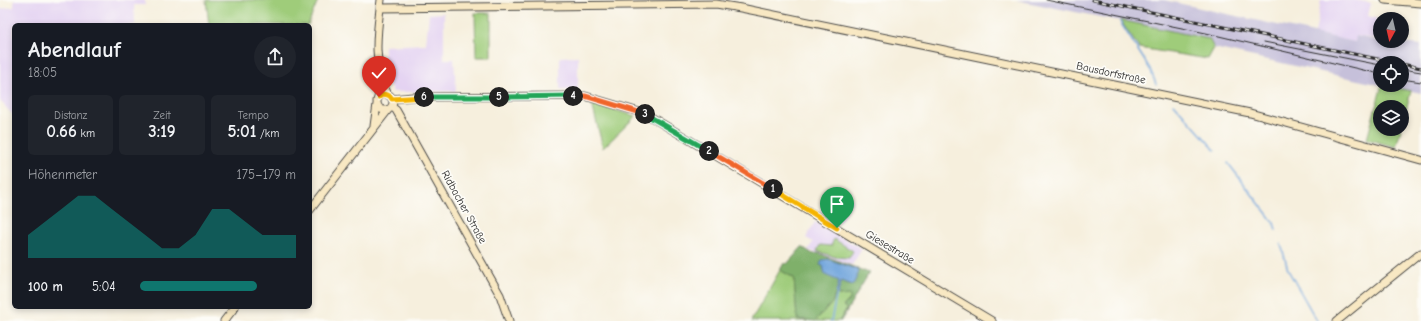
<!DOCTYPE html>
<html lang="de">
<head>
<meta charset="utf-8">
<style>
	body { margin:0; font-family:"Comic Neue",sans-serif; background:#20242c; color:#f1f3f6; height:100vh; display:flex; flex-direction:column; font-size:15px; white-space:nowrap }
	* { box-sizing:border-box; margin:0 }
	p { font-size:13px; color:#9ea1a6 }
	.icon { flex:none; width:22px; height:22px; fill:none; stroke:currentColor; stroke-width:2; stroke-linecap:round; stroke-linejoin:round }
	.map { position:relative; flex:1; overflow:hidden }
	.side { position:absolute; left:12px; top:23px; width:300px; height:286px; display:flex; flex-direction:column; background:#171b24; border-radius:6px; box-shadow:0 2px 6px #0003 }
	.side>* { flex:none }
	.needle { width:26px; rotate:188deg }
	.tools { position:absolute; left:1373px; top:12px; display:grid; gap:8px }
	.tools a { display:grid; place-items:center; width:36px; height:36px; border-radius:50%; background:#171b24; box-shadow:0 2px 6px #0003; font-size:20px }
	.pin { position:absolute; display:grid; place-items:center; width:34px; height:34px; color:#fff; margin:-41px -17px; border-radius:50% 50% 50% 0; rotate:-45deg; box-shadow:0 0 4px #0007 }
	.pin .icon { rotate:45deg }
	.km { position:absolute; width:20px; height:20px; margin:-10px; border-radius:50%; background:#222; color:#fff; font-size:11px; line-height:20px; text-align:center }
	.round { display:grid; place-items:center; flex:none; width:42px; height:42px; border-radius:21px; background:#20242c }
	.headline { display:flex; align-items:center; justify-content:space-between; height:68px; padding:0 16px }
	h1 { font-size:22px; font-weight:800; line-height:30px }
	.stats { display:grid; grid-template-columns:repeat(3,1fr); gap:6px; height:68px; padding:4px 16px }
	.stats div { display:grid; align-content:center; border-radius:6px; background:#20242c; text-align:center }
	.stats b { font-size:17px; font-weight:800 }
	.stats small { font-size:11px; font-weight:400 }
	.stats p { font-size:11px }
	.chart { height:112px; padding:8px 16px }
	.chart p { display:flex; justify-content:space-between }
	.chart svg { width:100%; height:72px; margin-top:4px; fill:#0f766e; opacity:.7 }
	ul { padding:0 16px; list-style:none; font-size:13px }
	li { display:grid; grid-template-columns:64px 48px 1fr; align-items:center; height:30px }
	li i { height:10px; border-radius:5px; background:#0f766e }
	.map>svg:first-child { display:block }
	.built { fill:#e4d3f2 }
	.industrial { fill:#c6c0da }
	.green { fill:#9fcc7a; stroke:#657c52 }
	.forest { fill:#7fb06a; stroke:#556e4a; fill-rule:evenodd }
	.water { fill:#70a4dc; stroke:#4e6884 }
	.lines { fill:none; stroke-linecap:round; stroke-linejoin:round }
	.stream { stroke:#70a4dc; stroke-width:1.5 }
	.secondary-casing { stroke:#494846; stroke-width:9 }
	.secondary { stroke:#f8e8c3; stroke-width:7 }
	.tram { stroke:#2b2b2b; stroke-width:1 }
	.rail-casing { stroke:#2b2b2b; stroke-width:3 }
	.rail { stroke:#fdfcf7; stroke-width:1.5; stroke-dasharray:4.5; stroke-linecap:butt }
	.split-1-casing { stroke:#fff; stroke-width:8 }
	.split-2-casing { stroke:#fff; stroke-width:8 }
	.split-3-casing { stroke:#fff; stroke-width:8 }
	.split-4-casing { stroke:#fff; stroke-width:8 }
	.split-5-casing { stroke:#fff; stroke-width:8 }
	.split-6-casing { stroke:#fff; stroke-width:8 }
	.split-7-casing { stroke:#fff; stroke-width:8 }
	.split-1 { stroke:#f5b400; stroke-width:5 }
	.split-2 { stroke:#f0652b; stroke-width:5 }
	.split-3 { stroke:#22a559; stroke-width:5 }
	.split-4 { stroke:#f0652b; stroke-width:5 }
	.split-5 { stroke:#22a559; stroke-width:5 }
	.split-6 { stroke:#22a559; stroke-width:5 }
	.split-7 { stroke:#f5b400; stroke-width:5 }
	.labels { text-anchor:middle; dominant-baseline:central; stroke-width:3.5; stroke-linejoin:round; paint-order:stroke }
	.street-label { font-size:11px; fill:#2b2b2b; stroke:#fdfcf7 }
</style>
</head>
<body>
<div class="map">
<svg width="1421" height="321" viewBox="0 0 1421 321">
	<rect width="100%" height="100%" fill="#fdfcf7"/>
	<filter id="ink" filterUnits="userSpaceOnUse"><feTurbulence type="fractalNoise" baseFrequency=".025" numOctaves="2"/><feDisplacementMap in="SourceGraphic" scale="8" xChannelSelector="R" yChannelSelector="G"/><feConvolveMatrix kernelMatrix="1 2 1 2 8 2 1 2 1" color-interpolation-filters="sRGB"/></filter>
	<filter id="wash" filterUnits="userSpaceOnUse"><feTurbulence type="fractalNoise" baseFrequency=".012" numOctaves="4" result="noise"/><feDisplacementMap in="SourceGraphic" scale="16" xChannelSelector="R" yChannelSelector="G"/><feGaussianBlur stdDeviation="0.9" result="paint"/><feColorMatrix in="noise" values="0 0 0 0 0 0 0 0 0 0 0 0 0 0 0 0 0 1.4 0 .05"/><feComposite in="paint" operator="in"/></filter>
	<g filter="url(#wash)">
		<rect width="100%" height="100%" fill="#f6efdd"/>
		<path class="built" d="M14,0H145V5H134L135,25H14V116L0,101V9L14,7Z
			M1321,0H1355L1371,3L1368,16L1376,18L1377,27L1374,39L1357,36L1355,42L1315,34Z
			M444,13V59H454L456,91L393,92L384,75V46L426,44L429,14Z
			M578,56V90H560V57Z
			M834,189L853,200L840,222L820,211Z
			M815,222L862,249L852,265L808,250L813,242L806,238Z"/>
		<path class="industrial" d="M1016,0H1164L1355,42L1356,36L1380,41L1421,45V93L1382,85H1402V63H1380V85L1214,48L1209,39Z"/>
		<path class="green" d="M206,0H318L308,25H209Z
			M475,13H491V57H476Z
			M1120,20L1209,39L1214,48L1208,59L1139,48Z
			M1382,85L1411,91L1402,125V107H1380V129H1401L1396,147L1367,139Z
			M592,104L636,116L603,148Z
			M834,239L853,251L849,258L835,257L817,251L820,245L831,246Z
			M780,270L794,278L797,319L807,321H751Z
			M836,293L839,296L850,294L851,298L843,306L847,308L839,321H815L832,303Z"/>
		<path class="forest" d="M802,247L813,254L818,253L869,273L841,321H839L847,309L843,306L850,300V295L839,296L836,293L832,303L815,321L797,319L794,278L780,270L784,263L787,264ZM827,259L858,270L852,285L833,278L823,269Z"/>
		<path class="water" d="M828,259L858,270L859,272L853,285L841,281L838,294L836,293L839,281L825,275L823,266L820,265L822,260Z"/>
		<g class="lines">
			<path class="stream" d="M1120,22L1150,69L1156,84
				M1174,104L1215,150
				M1228,163L1274,223L1276,230
				M1281,244L1288,270L1317,321
				M831,321L837,292"/>
		</g>
	</g>
	<g filter="url(#ink)">
		<g class="lines">
			<g class="secondary-casing">
				<path id="secondary" d="M381,0C377,33 372,63 388,95
					M1385,0L1421,3
					M380,8L716,4L741,8L1250,113L1421,160
					M376,74L379,97
					M377 102a8 8 0 1 1 16 0a8 8 0 1 1-16 0Z
					M392,99L413,97L585,96L646,114L992,321
					M392,107L396,110L500,295L509,321
					M374,126L377,104
					M310,210L388,110
					M224,321L235,307
					M1337,321L1421,253"/>
			</g>
			<use href="#secondary" class="secondary"/>
			<path class="tram" d="M1046,0L1206,33L1380,74
				M1264,42L1380,65
				M1402,69L1421,72
				M1402,79L1421,82"/>
			<g class="rail-casing">
				<path id="rail" d="M1093,0L1397,63
					M1402,64L1421,68"/>
			</g>
			<use href="#rail" class="rail"/>
		</g>
	</g>
	<g class="lines" filter="url(#ink)">
		<g class="split-1-casing">
			<path id="split-1" d="M773,189L837,228"/>
		</g>
		<g class="split-2-casing">
			<path id="split-2" d="M709,151L773,189"/>
		</g>
		<g class="split-3-casing">
			<path id="split-3" d="M645,114L709,151"/>
		</g>
		<g class="split-4-casing">
			<path id="split-4" d="M573,96H585L645,114"/>
		</g>
		<g class="split-5-casing">
			<path id="split-5" d="M499,97L573,96"/>
		</g>
		<g class="split-6-casing">
			<path id="split-6" d="M424,97H499"/>
		</g>
		<g class="split-7-casing">
			<path id="split-7" d="M379,97L384,94L390,96L392,99L424,97"/>
		</g>
		<use href="#split-1" class="split-1"/>
		<use href="#split-2" class="split-2"/>
		<use href="#split-3" class="split-3"/>
		<use href="#split-4" class="split-4"/>
		<use href="#split-5" class="split-5"/>
		<use href="#split-6" class="split-6"/>
		<use href="#split-7" class="split-7"/>
	</g>
	<g class="labels">
		<g class="street-label">
			<text transform="translate(1111 73) rotate(12)">Bausdorfstraße</text>
			<text transform="translate(464 207) rotate(61)">Ridbacher Straße</text>
			<text transform="translate(890 247) rotate(31)">Giesestraße</text>
		</g>
	</g>
</svg>
<div class="tools">
<a><svg class="needle" viewBox="-14 -14 28 28"><path d="M0-13l5 13h-10z" fill="#e53935"/><path d="M0 13l5-13h-10z" fill="#9ea1a6"/></svg></a>
<a><svg class="icon" aria-label="locate" viewBox="0 0 24 24"><circle cx="12" cy="12" r="6"/><path d="M12 2v4M12 18v4M2 12h4M18 12h4"/></svg></a>
<a><svg class="icon" aria-label="layers" viewBox="0 0 24 24"><path d="M12 4l9 5-9 5-9-5zM3 14l9 5 9-5"/></svg></a>
</div>
<div class="pin" style="left:837px;top:228px;background:#1e9e55"><svg class="icon" aria-label="arrive" viewBox="0 0 24 24"><path d="M6 21V4h12l-3 4 3 4H6"/></svg></div>
<div class="pin" style="left:379px;top:97px;background:#d93025"><svg class="icon" aria-label="check" viewBox="0 0 24 24"><path d="M5 12l5 5 9-10"/></svg></div>
<b class="km" style="left:773px;top:189px">1</b>
<b class="km" style="left:709px;top:151px">2</b>
<b class="km" style="left:645px;top:114px">3</b>
<b class="km" style="left:573px;top:96px">4</b>
<b class="km" style="left:499px;top:97px">5</b>
<b class="km" style="left:424px;top:97px">6</b>
<section class="side">
<div class="headline"><div><h1>Abendlauf</h1><p>18:05</p></div><a class="round"><svg class="icon" aria-label="share" viewBox="0 0 24 24"><path d="M12 15V3M7 8l5-5 5 5M5 13v7h14v-7"/></svg></a></div>
<div class="stats">
<div><p>Distanz</p><b>0.66<small> km</small></b></div>
<div><p>Zeit</p><b>3:19</b></div>
<div><p>Tempo</p><b>5:01<small> /km</small></b></div>
</div>
<div class="chart"><p><span>Höhenmeter</span>175–179 m</p>
<svg viewBox="0 0 160 44" preserveAspectRatio="none"><path d="M0 44V30L10 22L20 14L30 6L40 6L50 14L60 22L70 30L80 38L90 38L100 30L110 14L120 14L130 22L140 30L150 30L160 30V44z"/></svg>
</div>
<ul>
<li><b>100 m</b>5:04<i style="width:75%"></i></li>
</ul>
</section>
</div>
</body>
</html>
